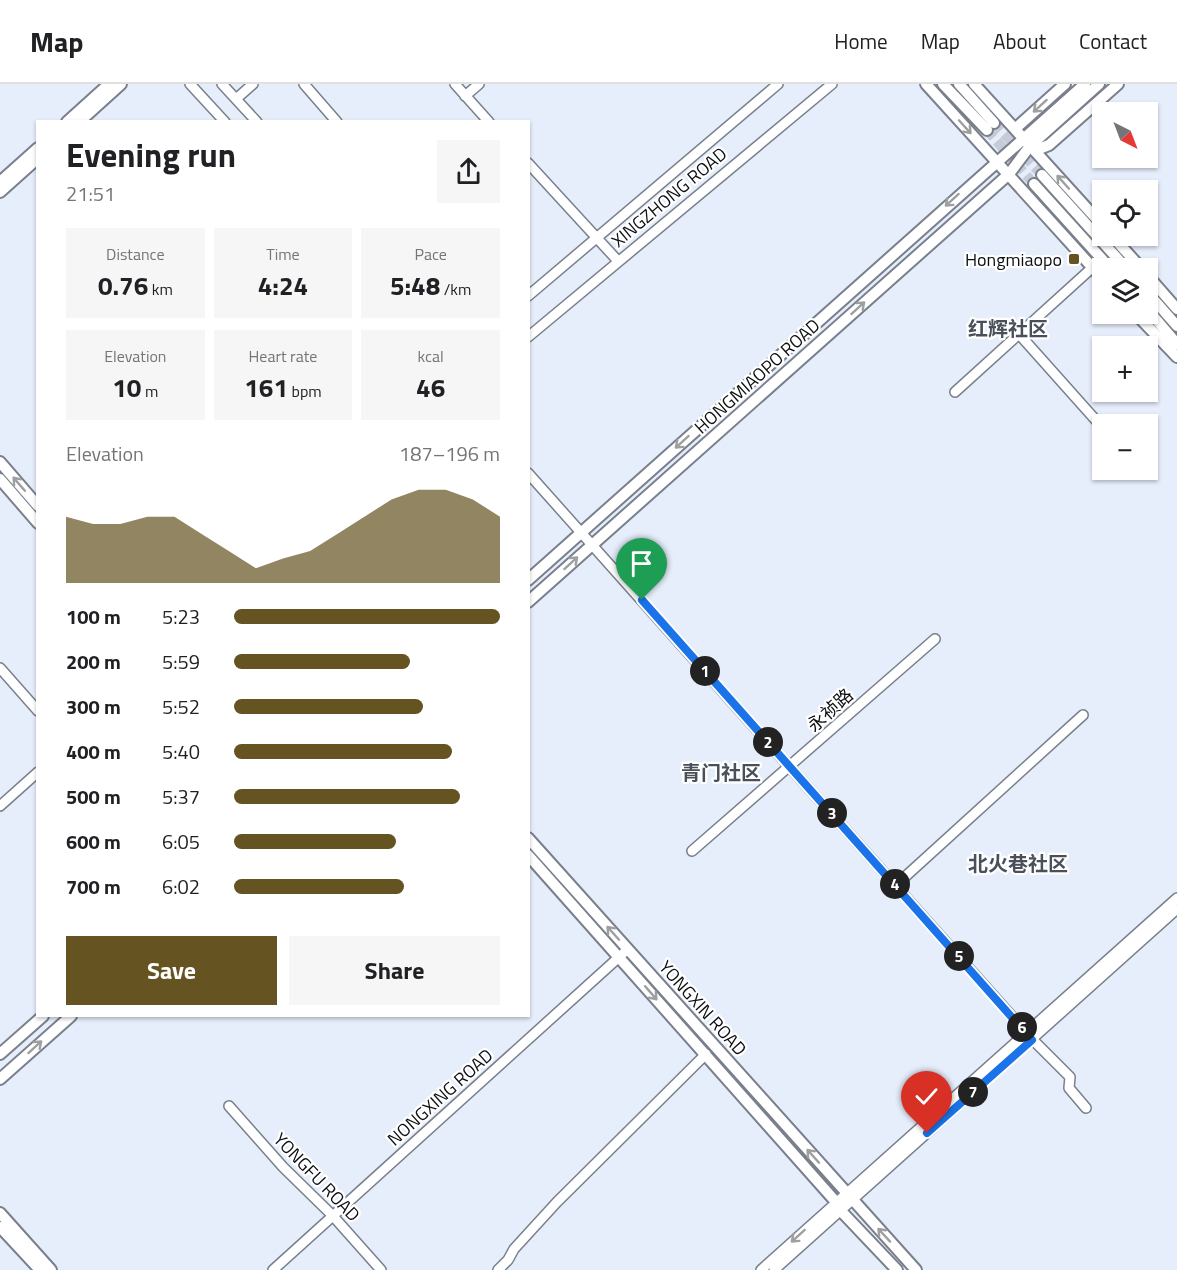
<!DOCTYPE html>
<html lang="en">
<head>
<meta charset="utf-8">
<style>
	body { margin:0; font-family:"Titillium Web","Noto Sans SC",sans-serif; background:#f6f6f6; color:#202124; height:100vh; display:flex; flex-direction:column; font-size:22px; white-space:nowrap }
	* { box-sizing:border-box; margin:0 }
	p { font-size:20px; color:#757577 }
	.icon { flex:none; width:33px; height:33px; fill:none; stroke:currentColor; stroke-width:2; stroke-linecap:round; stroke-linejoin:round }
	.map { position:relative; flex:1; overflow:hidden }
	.drawer { position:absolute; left:36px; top:36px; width:494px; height:897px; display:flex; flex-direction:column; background:#fff; border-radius:0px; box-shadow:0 2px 4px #0004 }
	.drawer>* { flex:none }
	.needle { width:39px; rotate:138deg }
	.buttons { position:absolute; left:1092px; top:18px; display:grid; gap:12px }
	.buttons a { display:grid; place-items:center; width:66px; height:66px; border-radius:0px; background:#fff; box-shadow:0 2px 4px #0004; font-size:30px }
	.pin { position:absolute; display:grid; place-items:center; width:51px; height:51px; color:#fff; margin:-62px -26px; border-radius:50% 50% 50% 0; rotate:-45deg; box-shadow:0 0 6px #0007 }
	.pin .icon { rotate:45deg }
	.km { position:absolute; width:30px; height:30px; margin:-15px; border-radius:50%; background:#222; color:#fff; font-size:16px; line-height:30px; text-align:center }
	.round { display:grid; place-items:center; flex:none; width:63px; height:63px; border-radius:0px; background:#f6f6f6 }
	.headline { display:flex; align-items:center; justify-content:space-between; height:102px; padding:0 30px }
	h1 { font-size:33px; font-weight:700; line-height:45px }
	.stats { display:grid; grid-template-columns:repeat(3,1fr); gap:9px; height:102px; padding:6px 30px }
	.stats div { display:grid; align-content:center; border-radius:0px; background:#f6f6f6; text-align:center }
	.stats b { font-size:26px; font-weight:700 }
	.stats small { font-size:16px; font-weight:400 }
	.stats p { font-size:16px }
	.chart { height:168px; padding:12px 30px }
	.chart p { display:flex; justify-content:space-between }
	.chart svg { width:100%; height:108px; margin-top:6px; fill:#655421; opacity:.7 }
	.primary-button { display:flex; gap:12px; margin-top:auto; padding:12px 30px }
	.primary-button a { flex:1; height:69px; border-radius:0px; background:#655421; color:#fff; font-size:24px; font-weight:700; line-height:69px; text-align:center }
	.primary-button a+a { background:#f6f6f6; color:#202124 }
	ul { padding:0 30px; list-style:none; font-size:20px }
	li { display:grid; grid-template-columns:96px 72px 1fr; align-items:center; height:45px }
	li i { height:15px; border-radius:8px; background:#655421 }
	header { display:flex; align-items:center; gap:36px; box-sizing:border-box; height:84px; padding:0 30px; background:#fff; border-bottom:2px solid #e0e0e0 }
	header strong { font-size:28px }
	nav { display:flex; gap:33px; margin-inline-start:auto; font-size:21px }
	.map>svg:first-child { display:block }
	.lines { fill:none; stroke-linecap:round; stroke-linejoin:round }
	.major-tunnel { stroke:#c5ccd8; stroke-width:10; stroke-dasharray:10 5; stroke-linecap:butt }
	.minor-casing { stroke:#79808c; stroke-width:12 }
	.major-casing { stroke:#79808c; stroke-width:14 }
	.minor { stroke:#fff; stroke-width:9 }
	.major { stroke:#fff; stroke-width:10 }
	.oneway { stroke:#9e9fa0 }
	.route-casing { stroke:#fff; stroke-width:12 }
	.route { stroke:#1a73e8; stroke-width:8 }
	.poi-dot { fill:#655421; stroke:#fff; stroke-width:2 }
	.labels { text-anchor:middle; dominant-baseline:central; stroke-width:4.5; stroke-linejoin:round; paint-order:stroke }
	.street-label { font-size:18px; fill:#0c0e12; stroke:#fff }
	.poi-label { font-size:18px; fill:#0c0e12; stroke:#fff; text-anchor:end }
	.neighbourhood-label { font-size:20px; font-weight:bold; fill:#4a505b; stroke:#fff }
</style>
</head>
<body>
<header>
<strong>Map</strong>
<nav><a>Home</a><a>Map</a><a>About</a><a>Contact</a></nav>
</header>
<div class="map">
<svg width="1177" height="1186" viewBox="0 0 1177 1186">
	<rect width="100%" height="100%" fill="#e6edfb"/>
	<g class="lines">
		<path class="major-tunnel" d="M994,39L1042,91
			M987,46L1034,100"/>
		<g class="minor-casing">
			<path id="minor" d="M190,0L225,38
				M222,0L257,38
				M304,0L337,38
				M455,0L489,38
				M465,12L479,0
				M236,15L253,0
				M528,79L618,177
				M528,212L778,0
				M1019,250L1101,342
				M528,253L832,0
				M955,308L1093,183
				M528,389L1032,955L1070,993L1069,1004L1086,1024
				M0,584L38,627
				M0,722L38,688
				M692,767L935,555
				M896,801L1083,631
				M229,1022L283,1083L333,1132L381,1186
				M273,1186L628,865
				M498,1186L508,1176L514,1165L557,1118L706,970
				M761,1186L1177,814
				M774,1186L1177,825"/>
		</g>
		<g class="major-casing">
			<path id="major" d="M926,0L1102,194
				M943,0L987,46
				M959,0L994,39
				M974,0L1102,141
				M67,38L109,0
				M79,38L121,0
				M1016,44L1065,0
				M1031,62L1039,65L1049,61L1118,0
				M1042,91L1126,184
				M0,98L38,64
				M1034,100L1110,184
				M0,108L38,74
				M1112,152L1141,184
				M1148,192L1177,225
				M1148,209L1177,242
				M1148,226L1177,260
				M1136,230L1177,273
				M0,378L38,422
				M0,395L38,439
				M528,496L1085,0
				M528,518L1009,90L1030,62L1099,0
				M528,754L916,1186
				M528,771L836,1118L841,1127L897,1186
				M0,970L43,932
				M0,995L71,932
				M0,1129L51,1186
				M0,1143L40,1186"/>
		</g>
		<use href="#minor" class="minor"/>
		<use href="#major" class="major"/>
	</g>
	<defs><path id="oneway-shaft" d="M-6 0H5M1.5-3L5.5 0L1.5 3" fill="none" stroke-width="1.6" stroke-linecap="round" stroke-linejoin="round" transform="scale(1.5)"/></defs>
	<g class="oneway">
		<use href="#oneway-shaft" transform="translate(1040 22) rotate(138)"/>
		<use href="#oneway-shaft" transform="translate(965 43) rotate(48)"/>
		<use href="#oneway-shaft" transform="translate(1063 98) rotate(-132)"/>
		<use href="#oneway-shaft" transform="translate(952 116) rotate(138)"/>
		<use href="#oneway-shaft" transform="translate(858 224) rotate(-42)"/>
		<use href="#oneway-shaft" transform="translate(682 358) rotate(138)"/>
		<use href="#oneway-shaft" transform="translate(19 400) rotate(-131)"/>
		<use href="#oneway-shaft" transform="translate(571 479) rotate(-42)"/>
		<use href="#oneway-shaft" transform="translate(613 849) rotate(-132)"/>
		<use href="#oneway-shaft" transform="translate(651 909) rotate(49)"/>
		<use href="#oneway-shaft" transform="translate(35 963) rotate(-42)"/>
		<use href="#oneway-shaft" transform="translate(813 1072) rotate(-132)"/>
		<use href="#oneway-shaft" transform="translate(884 1151) rotate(-133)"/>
		<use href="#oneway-shaft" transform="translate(798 1152) rotate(138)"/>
	</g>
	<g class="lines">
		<g class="route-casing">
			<path id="route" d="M642,516L1032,956L927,1049"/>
		</g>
		<use href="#route" class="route"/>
	</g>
	<rect class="poi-dot" x="1068" y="169" width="12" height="12" rx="3"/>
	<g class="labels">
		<g class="street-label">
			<text transform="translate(669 113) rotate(-40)">XINGZHONG ROAD</text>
			<text transform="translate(757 292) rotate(-42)">HONGMIAOPO ROAD</text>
			<text transform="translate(830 626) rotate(-42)">永祯路</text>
			<text transform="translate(703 924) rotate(48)">YONGXIN ROAD</text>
			<text transform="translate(440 1013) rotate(-42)">NONGXING ROAD</text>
			<text transform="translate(317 1093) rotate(46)">YONGFU ROAD</text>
		</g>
		<g class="poi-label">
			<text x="1062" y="175">Hongmiaopo</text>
		</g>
		<g class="neighbourhood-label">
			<text x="1008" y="244">红辉社区</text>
			<text x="721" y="688">青门社区</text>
			<text x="1018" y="779">北火巷社区</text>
		</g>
	</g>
</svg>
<div class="buttons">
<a><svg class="needle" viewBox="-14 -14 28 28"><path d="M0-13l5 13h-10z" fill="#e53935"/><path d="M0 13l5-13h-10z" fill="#757577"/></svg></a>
<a><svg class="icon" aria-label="locate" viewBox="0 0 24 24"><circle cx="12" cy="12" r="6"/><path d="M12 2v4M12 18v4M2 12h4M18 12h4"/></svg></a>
<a><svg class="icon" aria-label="layers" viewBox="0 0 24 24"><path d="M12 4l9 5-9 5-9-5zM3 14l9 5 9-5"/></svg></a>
<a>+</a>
<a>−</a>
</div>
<div class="pin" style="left:642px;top:516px;background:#1e9e55"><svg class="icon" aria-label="arrive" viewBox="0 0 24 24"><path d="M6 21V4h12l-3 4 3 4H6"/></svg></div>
<div class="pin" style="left:927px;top:1049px;background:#d93025"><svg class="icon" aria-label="check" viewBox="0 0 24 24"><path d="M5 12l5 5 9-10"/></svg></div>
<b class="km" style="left:705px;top:587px">1</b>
<b class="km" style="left:768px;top:658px">2</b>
<b class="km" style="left:832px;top:729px">3</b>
<b class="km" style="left:895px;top:800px">4</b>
<b class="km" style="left:959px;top:872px">5</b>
<b class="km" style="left:1022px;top:943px">6</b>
<b class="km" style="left:973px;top:1008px">7</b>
<section class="drawer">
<div class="headline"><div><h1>Evening run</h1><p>21:51</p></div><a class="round"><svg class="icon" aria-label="share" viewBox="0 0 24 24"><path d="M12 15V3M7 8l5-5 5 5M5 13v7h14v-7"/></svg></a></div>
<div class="stats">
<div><p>Distance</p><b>0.76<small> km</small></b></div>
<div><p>Time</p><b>4:24</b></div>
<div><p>Pace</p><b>5:48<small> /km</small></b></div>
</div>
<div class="stats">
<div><p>Elevation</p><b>10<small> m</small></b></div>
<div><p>Heart rate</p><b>161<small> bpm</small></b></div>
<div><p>kcal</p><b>46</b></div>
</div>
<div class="chart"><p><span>Elevation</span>187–196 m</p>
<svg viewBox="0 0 160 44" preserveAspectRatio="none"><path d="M0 44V17L10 20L20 20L30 17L40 17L50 24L60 31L70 38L80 34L90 31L100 24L110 17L120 10L130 6L140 6L150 10L160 17V44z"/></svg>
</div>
<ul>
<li><b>100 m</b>5:23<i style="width:100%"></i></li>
<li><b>200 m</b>5:59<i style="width:66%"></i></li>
<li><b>300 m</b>5:52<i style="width:71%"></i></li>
<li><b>400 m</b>5:40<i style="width:82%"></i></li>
<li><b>500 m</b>5:37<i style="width:85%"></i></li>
<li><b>600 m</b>6:05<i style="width:61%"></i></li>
<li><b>700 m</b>6:02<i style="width:64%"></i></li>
</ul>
<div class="primary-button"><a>Save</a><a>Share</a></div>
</section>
</div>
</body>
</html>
